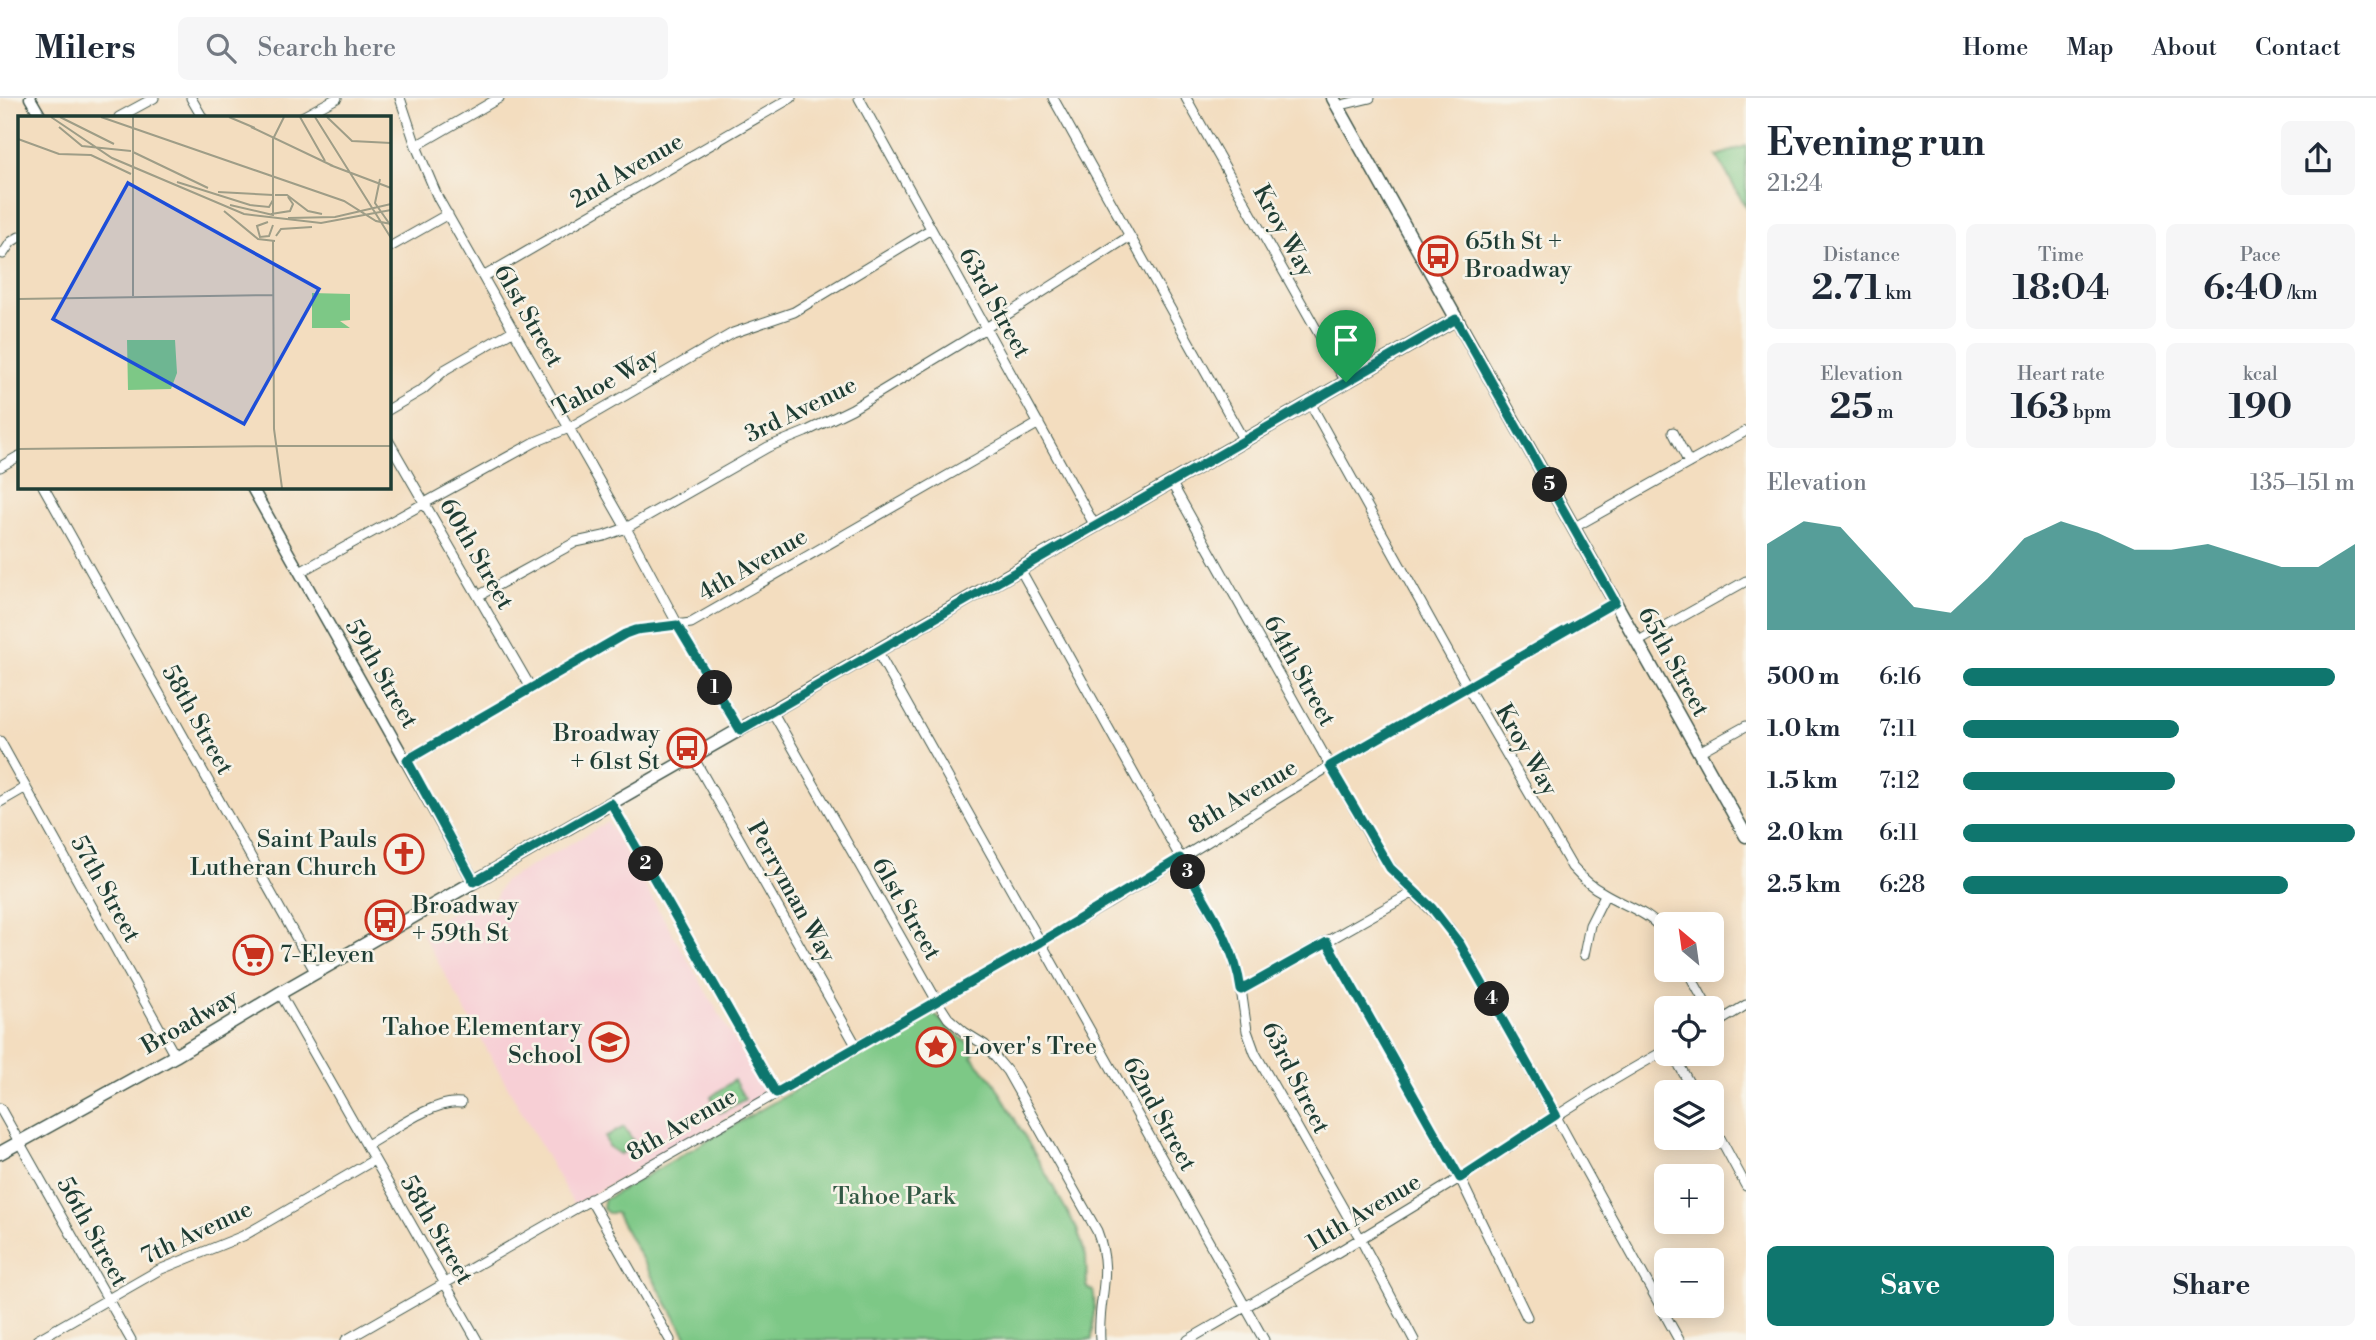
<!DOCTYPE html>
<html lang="en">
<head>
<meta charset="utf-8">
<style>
	body { margin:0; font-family:"Libre Bodoni",serif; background:#f6f6f7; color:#1f2937; height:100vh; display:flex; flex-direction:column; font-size:26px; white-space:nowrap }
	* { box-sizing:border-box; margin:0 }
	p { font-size:23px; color:#747a83 }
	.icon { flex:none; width:38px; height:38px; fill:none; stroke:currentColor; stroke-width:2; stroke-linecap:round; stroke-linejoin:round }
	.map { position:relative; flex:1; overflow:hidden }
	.side { display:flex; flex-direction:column; background:#fff; width:630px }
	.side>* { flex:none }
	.needle { width:46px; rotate:331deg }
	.buttons { position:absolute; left:1654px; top:814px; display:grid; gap:14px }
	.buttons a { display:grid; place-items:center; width:70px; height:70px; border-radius:10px; background:#fff; box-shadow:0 4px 18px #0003; font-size:35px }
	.pin { position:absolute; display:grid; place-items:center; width:60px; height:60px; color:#fff; margin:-72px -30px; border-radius:50% 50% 50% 0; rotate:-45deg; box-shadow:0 0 7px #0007 }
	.pin .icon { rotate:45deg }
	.km { position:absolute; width:35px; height:35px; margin:-18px; border-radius:50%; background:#222; color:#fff; font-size:19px; line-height:35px; text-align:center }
	.round { display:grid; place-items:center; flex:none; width:74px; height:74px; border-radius:10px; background:#f6f6f7 }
	.head { display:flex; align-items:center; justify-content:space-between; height:119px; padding:0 21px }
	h1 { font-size:38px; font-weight:700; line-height:52px }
	.metrics { display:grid; grid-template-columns:repeat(3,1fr); gap:10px; height:119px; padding:7px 21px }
	.metrics div { display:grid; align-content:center; border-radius:10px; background:#f6f6f7; text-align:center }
	.metrics b { font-size:35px; font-weight:700 }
	.metrics small { font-size:19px; font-weight:400 }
	.metrics p { font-size:19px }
	.chart { height:196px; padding:14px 21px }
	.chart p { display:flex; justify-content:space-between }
	.chart svg { width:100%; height:126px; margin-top:7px; fill:#0f766e; opacity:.7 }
	.cta { display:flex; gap:14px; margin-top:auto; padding:14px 21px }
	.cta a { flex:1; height:80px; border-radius:10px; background:#0f766e; color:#fff; font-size:28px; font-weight:700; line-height:80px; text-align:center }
	.cta a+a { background:#f6f6f7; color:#1f2937 }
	ul { padding:0 21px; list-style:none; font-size:23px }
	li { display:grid; grid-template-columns:112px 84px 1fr; align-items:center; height:52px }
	li i { height:18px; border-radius:9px; background:#0f766e }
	header { display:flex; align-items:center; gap:42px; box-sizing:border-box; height:98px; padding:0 35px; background:#fff; border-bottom:2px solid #e0e1e3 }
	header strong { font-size:33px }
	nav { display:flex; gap:38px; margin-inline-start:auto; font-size:24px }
	.search { width:490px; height:63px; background:#f6f6f7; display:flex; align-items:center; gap:18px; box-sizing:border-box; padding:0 24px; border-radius:10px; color:#747a83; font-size:26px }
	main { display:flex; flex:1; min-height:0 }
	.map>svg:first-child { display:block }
	.built { fill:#f7cfd5 }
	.green { fill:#7dc886; stroke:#4e825d; stroke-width:2 }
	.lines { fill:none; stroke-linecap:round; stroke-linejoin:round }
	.minor-casing { stroke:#3f5549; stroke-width:11 }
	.tertiary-casing { stroke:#3f5549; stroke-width:13 }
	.secondary-casing { stroke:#3f5549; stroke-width:15 }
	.minor { stroke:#fff; stroke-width:9 }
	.tertiary { stroke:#fff; stroke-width:10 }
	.secondary { stroke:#fff; stroke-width:12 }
	.route-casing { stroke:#fff; stroke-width:14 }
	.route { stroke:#0f766e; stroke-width:9 }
	.labels { text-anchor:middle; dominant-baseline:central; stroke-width:5; stroke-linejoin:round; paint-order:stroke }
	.street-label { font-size:24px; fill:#1f3d34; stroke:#f7f3e8 }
	.poi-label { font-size:24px; fill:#1f3d34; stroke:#f7f3e8; text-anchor:start }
	.park-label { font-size:24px; fill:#325944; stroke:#f7f3e8 }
	.inset-road { fill:none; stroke:#9e9d87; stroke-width:2 }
	.view { fill:#1d4ed8; fill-opacity:0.15; stroke:#1d4ed8; stroke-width:3.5 }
	.inset-edge { fill:none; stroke:#1f3d34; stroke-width:3.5 }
</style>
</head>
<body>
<header>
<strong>Milers</strong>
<div class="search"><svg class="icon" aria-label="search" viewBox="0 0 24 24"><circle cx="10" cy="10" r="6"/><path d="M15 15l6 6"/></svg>Search here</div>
<nav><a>Home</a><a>Map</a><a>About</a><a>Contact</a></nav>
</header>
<main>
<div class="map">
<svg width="1746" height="1242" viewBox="0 0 1746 1242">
	<rect width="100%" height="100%" fill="#f7f3e8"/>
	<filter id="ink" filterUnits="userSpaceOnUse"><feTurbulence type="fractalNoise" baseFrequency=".0143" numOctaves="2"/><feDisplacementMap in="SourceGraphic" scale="14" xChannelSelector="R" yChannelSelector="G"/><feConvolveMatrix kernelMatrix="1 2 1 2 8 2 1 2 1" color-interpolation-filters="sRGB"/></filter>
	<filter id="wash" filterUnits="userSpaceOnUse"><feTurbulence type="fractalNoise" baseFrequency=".00686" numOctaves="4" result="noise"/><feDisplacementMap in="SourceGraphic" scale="28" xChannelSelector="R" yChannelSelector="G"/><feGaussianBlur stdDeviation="1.57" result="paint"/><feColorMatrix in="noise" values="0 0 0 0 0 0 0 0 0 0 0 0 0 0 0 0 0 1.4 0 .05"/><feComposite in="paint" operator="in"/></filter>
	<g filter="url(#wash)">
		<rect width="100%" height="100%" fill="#f3ddbf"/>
		<path class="built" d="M608,724L766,997L574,1107L420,832L462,808L471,810H483L493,804L503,784Z"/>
		<path class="green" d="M1746,48V110L1717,58Z
			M927,916L935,917L953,934L972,948L974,955L972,959L994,984L1077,1131L1086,1158L1087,1190L1093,1193C1097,1203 1092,1229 1092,1242H688L616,1115H608L603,1111L604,1102Z
			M734,982L745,1001L720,1015L711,999Z
			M624,1029L636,1047L620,1056L608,1048L605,1039Z"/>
	</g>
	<g filter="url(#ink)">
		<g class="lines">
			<g class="minor-casing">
				<path id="minor" d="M191,0L202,19
					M400,0L416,48L438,100L626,430L678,527L740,632
					M859,0L1095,428
					M1053,0L1244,343
					M1186,0L1346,284
					M1337,8L1370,0
					M119,19L154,0
					M302,19L337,0
					M416,48L499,0
					M388,150L448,116
					M3,156L11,144L19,139
					M483,179L791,0
					M1310,305L1467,588L1572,769C1581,779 1590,788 1602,794C1626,809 1647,812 1666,836
					M388,312L422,292L446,271L514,232
					M1673,334L1689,365
					M388,342L531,590
					M0,369L19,358
					M1171,384L1379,755L1404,785L1449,830L1468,859L1679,1242
					M43,388L316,875
					M1573,430L1746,333
					M1020,471L1229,847L1240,884L1247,933L1255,955L1360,1140L1414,1242
					M300,474L535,344L569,330L733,235L794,214L931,131
					M478,498L576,444L604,438L626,430L768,349L805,334L852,311L986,230L1130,138
					M1637,544L1746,483
					M877,553L1264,1242
					M772,613L937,903L948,920L964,934L985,947L1007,973L1097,1133C1114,1177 1097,1200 1100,1242
					M0,643L175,958
					M1699,654L1746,628
					M693,659L857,949
					M407,662L625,536L636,532L691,525L1039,325
					M0,704L26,689
					M611,705L776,995
					M1327,844L1460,1080L1527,1219
					M1584,857L1590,827L1605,797
					M1687,872L1708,910
					M1241,892L1414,794
					M280,895L477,1242
					M1712,928L1746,907
					M1673,956L1694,994
					M0,1010L131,1242
					M1712,1025L1746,1088
					M367,1047C391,1034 434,1001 461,1005
					M590,1101L670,1242
					M37,1242L159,1172L243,1138L374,1062
					M346,1242L1107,806L1330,668L1615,504
					M1188,1242C1279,1190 1369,1136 1458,1081C1527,1038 1594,991 1666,952"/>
			</g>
			<g class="tertiary-casing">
				<path id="tertiary" d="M30,0L41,19
					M251,388L474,784"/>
			</g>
			<g class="secondary-casing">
				<path id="secondary" d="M1333,0L1746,738
					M0,1055L175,958L280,895L1456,221"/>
			</g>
			<use href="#minor" class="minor"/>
			<use href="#tertiary" class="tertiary"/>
			<use href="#secondary" class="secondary"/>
		</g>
	</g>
	<g class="lines" filter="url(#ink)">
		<g class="route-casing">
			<path id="route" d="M1456,221L1615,504L1330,668L1390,770L1432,810L1460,846L1556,1017L1460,1080L1327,844L1241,892C1235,844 1203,801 1180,760L1041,844L776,995L611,705L474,784L407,662L625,536L636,532L677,527L740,632Z"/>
		</g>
		<use href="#route" class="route"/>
	</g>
	<defs>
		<g id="bus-ring" transform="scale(2.0125)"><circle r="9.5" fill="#f7f3e8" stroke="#c8321e" stroke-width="1.5"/><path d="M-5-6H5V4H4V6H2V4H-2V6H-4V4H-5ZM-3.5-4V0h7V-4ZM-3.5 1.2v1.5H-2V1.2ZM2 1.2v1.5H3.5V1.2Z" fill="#c8321e"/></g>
		<g id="church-ring" transform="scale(2.0125)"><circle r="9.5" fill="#f7f3e8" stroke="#c8321e" stroke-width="1.5"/><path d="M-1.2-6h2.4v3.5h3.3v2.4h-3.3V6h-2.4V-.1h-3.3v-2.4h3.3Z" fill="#c8321e"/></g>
		<g id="supermarket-ring" transform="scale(2.0125)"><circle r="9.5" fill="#f7f3e8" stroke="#c8321e" stroke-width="1.5"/><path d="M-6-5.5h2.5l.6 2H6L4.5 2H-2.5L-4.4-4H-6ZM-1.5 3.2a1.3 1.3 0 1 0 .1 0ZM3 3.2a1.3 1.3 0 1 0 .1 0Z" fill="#c8321e"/></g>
		<g id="school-ring" transform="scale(2.0125)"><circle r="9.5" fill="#f7f3e8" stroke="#c8321e" stroke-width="1.5"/><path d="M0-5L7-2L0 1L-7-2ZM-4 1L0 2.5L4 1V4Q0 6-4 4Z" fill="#c8321e"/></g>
		<g id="sight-ring" transform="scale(2.0125)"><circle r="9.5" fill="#f7f3e8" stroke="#c8321e" stroke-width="1.5"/><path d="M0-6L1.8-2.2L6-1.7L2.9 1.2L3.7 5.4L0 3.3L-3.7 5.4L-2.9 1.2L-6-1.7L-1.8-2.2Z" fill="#c8321e"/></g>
	</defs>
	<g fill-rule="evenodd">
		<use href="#bus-ring" x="1438" y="158"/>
		<use href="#bus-ring" x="687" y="650"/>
		<use href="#church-ring" x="404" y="756"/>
		<use href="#bus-ring" x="385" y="822"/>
		<use href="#supermarket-ring" x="253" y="857"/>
		<use href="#school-ring" x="609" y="944"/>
		<use href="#sight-ring" x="936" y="949"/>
	</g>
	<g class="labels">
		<g class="street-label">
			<text transform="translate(627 73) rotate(-30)">2nd Avenue</text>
			<text transform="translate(1283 133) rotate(61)">Kroy Way</text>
			<text transform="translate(994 205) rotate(61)">63rd Street</text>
			<text transform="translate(528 218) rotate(60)">61st Street</text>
			<text transform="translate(606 285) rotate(-29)">Tahoe Way</text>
			<text transform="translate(801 312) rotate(-26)">3rd Avenue</text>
			<text transform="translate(476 456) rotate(60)">60th Street</text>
			<text transform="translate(753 467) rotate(-30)">4th Avenue</text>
			<text transform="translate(1673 564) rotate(61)">65th Street</text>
			<text transform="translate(1299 573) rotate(61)">64th Street</text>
			<text transform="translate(381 576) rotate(60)">59th Street</text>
			<text transform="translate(197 622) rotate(61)">58th Street</text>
			<text transform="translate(1526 652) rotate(60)">Kroy Way</text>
			<text transform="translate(1243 699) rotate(-31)">8th Avenue</text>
			<text transform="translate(105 791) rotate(61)">57th Street</text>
			<text transform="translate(791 794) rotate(61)">Perryman Way</text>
			<text transform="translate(906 811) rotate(60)">61st Street</text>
			<text transform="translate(190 924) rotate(-30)">Broadway</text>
			<text transform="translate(1295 980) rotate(63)">63rd Street</text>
			<text transform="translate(1159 1016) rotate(61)">62nd Street</text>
			<text transform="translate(682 1027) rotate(-30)">8th Avenue</text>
			<text transform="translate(1364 1115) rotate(-31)">11th Avenue</text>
			<text transform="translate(436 1132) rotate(60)">58th Street</text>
			<text transform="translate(92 1134) rotate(61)">56th Street</text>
			<text transform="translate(197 1135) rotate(-25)">7th Avenue</text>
		</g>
		<g class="poi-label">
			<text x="1465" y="144">65th St +<tspan x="1465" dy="28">Broadway</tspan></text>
			<text x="660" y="636" text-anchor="end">Broadway<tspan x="660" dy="28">+ 61st St</tspan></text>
			<text x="377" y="742" text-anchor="end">Saint Pauls<tspan x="377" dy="28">Lutheran Church</tspan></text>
			<text x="412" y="808">Broadway<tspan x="412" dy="28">+ 59th St</tspan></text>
			<text x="280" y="857">7-Eleven</text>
			<text x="582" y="930" text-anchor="end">Tahoe Elementary<tspan x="582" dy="28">School</tspan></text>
			<text x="963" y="949">Lover's Tree</text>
		</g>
		<g class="park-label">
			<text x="894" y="1099">Tahoe Park</text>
		</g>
	</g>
	<g transform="translate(18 18)">
		<rect width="373" height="373" fill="#f3ddbf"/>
		<path d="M294,177L332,178V204L322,205L332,212H294ZM157,224L159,257L153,273L110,274L109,224Z" fill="#7dc886"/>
		<path class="inset-road" d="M33,1L94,42L226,98L303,107L373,94M42,1L96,28M83,1L326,85L358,105L373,108M211,1L237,12M282,1L307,45M297,1L373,122M309,1L334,25L373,27M41,11L64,30L113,35M233,11L315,50M0,23L41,38L73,39L113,58M115,36L190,72M312,49L373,72M362,63L357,87L373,110M159,66L232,89L251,91L255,84M200,76L255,79M257,79H269L290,95L304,98M212,89L255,99M206,95L240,123L257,125M253,98L272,95L275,88L270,81M255,100V23L266,1M270,102L317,101L373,88M250,106L239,110L242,121L251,120L255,109M258,120L263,113L294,111M255,124L256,313L264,372M115,180V1M0,183L256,179M258,330H373M0,333L258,330"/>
		<path class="view" d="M110,67L301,173L226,308L35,203Z"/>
		<rect width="373" height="373" class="inset-edge"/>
	</g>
</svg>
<div class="buttons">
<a><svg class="needle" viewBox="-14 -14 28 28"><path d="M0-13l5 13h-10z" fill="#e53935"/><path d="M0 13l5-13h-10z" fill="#747a83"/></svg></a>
<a><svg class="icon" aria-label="locate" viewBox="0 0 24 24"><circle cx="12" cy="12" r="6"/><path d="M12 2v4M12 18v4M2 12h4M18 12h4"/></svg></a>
<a><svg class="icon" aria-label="layers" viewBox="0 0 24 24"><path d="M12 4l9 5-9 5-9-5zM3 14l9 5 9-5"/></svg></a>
<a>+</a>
<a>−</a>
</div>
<div class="pin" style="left:1346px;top:284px;background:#1e9e55"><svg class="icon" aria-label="arrive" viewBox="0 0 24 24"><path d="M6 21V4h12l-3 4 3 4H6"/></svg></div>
<b class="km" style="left:715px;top:590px">1</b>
<b class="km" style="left:646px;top:766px">2</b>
<b class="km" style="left:1188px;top:774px">3</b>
<b class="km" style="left:1492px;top:901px">4</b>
<b class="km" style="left:1550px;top:387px">5</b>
</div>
<section class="side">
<div class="head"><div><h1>Evening run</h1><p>21:24</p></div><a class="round"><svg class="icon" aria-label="share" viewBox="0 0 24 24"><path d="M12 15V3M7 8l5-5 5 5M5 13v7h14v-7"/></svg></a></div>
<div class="metrics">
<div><p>Distance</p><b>2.71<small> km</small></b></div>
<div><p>Time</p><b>18:04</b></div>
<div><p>Pace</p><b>6:40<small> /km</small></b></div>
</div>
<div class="metrics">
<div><p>Elevation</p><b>25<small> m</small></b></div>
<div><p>Heart rate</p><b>163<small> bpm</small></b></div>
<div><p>kcal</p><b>190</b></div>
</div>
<div class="chart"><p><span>Elevation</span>135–151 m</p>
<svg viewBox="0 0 160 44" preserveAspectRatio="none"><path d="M0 44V14L10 6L20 8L30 22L40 36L50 38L60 26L70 12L80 6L90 10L100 16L110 16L120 14L130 18L140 22L150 22L160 14V44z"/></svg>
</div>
<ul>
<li><b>500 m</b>6:16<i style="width:95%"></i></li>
<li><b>1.0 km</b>7:11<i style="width:55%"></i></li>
<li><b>1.5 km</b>7:12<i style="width:54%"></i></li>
<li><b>2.0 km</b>6:11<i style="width:100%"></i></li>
<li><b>2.5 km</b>6:28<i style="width:83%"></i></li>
</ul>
<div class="cta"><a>Save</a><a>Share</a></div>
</section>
</main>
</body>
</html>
